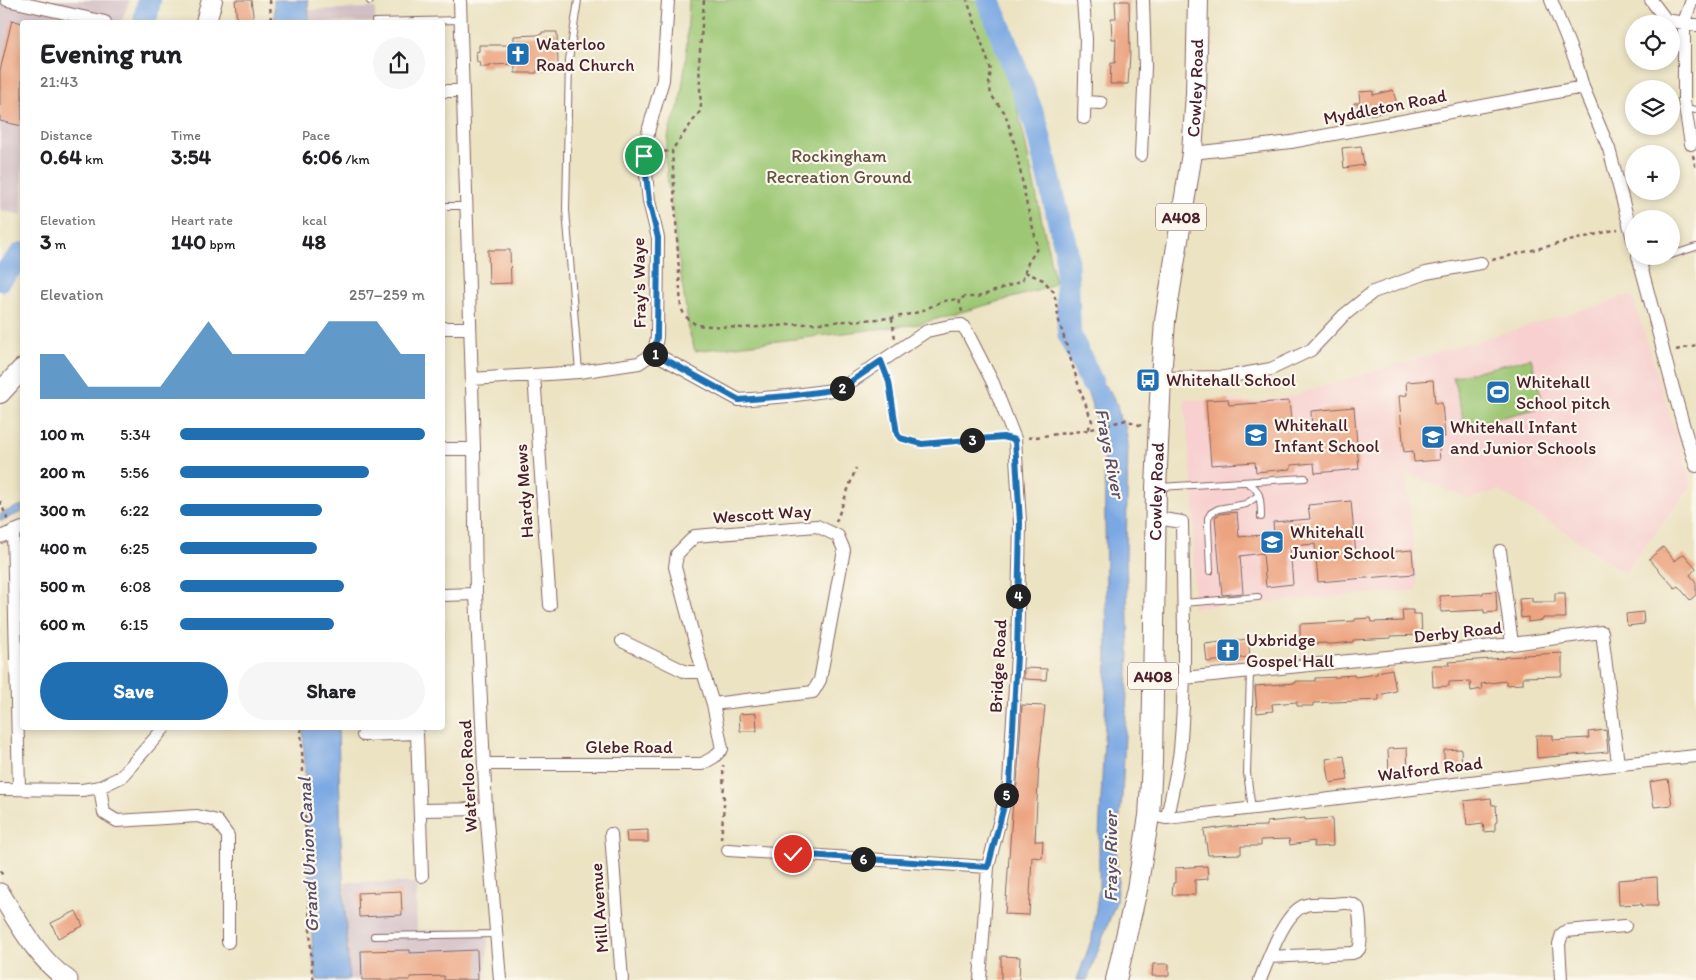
<!DOCTYPE html>
<html lang="en">
<head>
<meta charset="utf-8">
<style>
	body { margin:0; font-family:Itim,sans-serif; background:#f6f6f6; color:#202124; height:100vh; display:flex; flex-direction:column; font-size:19px; white-space:nowrap }
	* { box-sizing:border-box; margin:0 }
	p { font-size:16px; color:#757577 }
	.icon { flex:none; width:28px; height:28px; fill:none; stroke:currentColor; stroke-width:2; stroke-linecap:round; stroke-linejoin:round }
	.map { position:relative; flex:1; overflow:hidden }
	.sheet { position:absolute; left:20px; top:20px; width:425px; height:710px; display:flex; flex-direction:column; background:#fff; border-radius:5px; box-shadow:0 2px 8px #0003 }
	.sheet>* { flex:none }
	.controls { position:absolute; left:1625px; top:15px; display:grid; gap:10px }
	.controls a { display:grid; place-items:center; width:55px; height:55px; border-radius:50%; background:#fff; box-shadow:0 2px 8px #0003; font-size:25px }
	.pin { position:absolute; display:grid; place-items:center; width:42px; height:42px; color:#fff; margin:-21px; border:2px solid #fff; border-radius:50%; box-shadow:0 1px 5px #0007 }
	.km { position:absolute; width:25px; height:25px; margin:-12px; border-radius:50%; background:#222; color:#fff; font-size:14px; line-height:25px; text-align:center }
	.round { display:grid; place-items:center; flex:none; width:52px; height:52px; border-radius:26px; background:#f6f6f6 }
	.headline { display:flex; align-items:center; justify-content:space-between; height:85px; padding:0 20px }
	h1 { font-size:28px; font-weight:800; line-height:38px }
	.stats { display:grid; grid-template-columns:repeat(3,1fr); gap:8px; height:85px; padding:5px 20px }
	.stats div { display:grid; align-content:center }
	.stats b { font-size:21px; font-weight:800 }
	.stats small { font-size:14px; font-weight:400 }
	.stats p { font-size:14px }
	.chart { height:140px; padding:10px 20px }
	.chart p { display:flex; justify-content:space-between }
	.chart svg { width:100%; height:90px; margin-top:5px; fill:#1f6fb2; opacity:.7 }
	.action { display:flex; gap:10px; margin-top:auto; padding:10px 20px }
	.action a { flex:1; height:58px; border-radius:30px; background:#1f6fb2; color:#fff; font-size:20px; font-weight:800; line-height:58px; text-align:center }
	.action a+a { background:#f6f6f6; color:#202124 }
	ul { padding:0 20px; list-style:none; font-size:16px }
	li { display:grid; grid-template-columns:80px 60px 1fr; align-items:center; height:38px }
	li i { height:12px; border-radius:6px; background:#1f6fb2 }
	.map>svg:first-child { display:block }
	.built { fill:#f7d0cf }
	.industrial { fill:#d2bec5 }
	.green { fill:#9dc774; stroke:#747350 }
	.water { fill:#7aa8e3; stroke:#626487 }
	.lines { fill:none; stroke-linecap:round; stroke-linejoin:round }
	.river { stroke:#7aa8e3; stroke-width:24 }
	.building { fill:#eca37f }
	.lane-casing { stroke:#836460; stroke-width:8 }
	.street-casing { stroke:#836460; stroke-width:14 }
	.secondary-casing { stroke:#836460; stroke-width:21 }
	.primary-casing { stroke:#836460; stroke-width:22 }
	.path { stroke:#836460; stroke-width:2.5; stroke-dasharray:4 4; stroke-linecap:butt }
	.lane { stroke:#fff; stroke-width:6 }
	.street { stroke:#fff; stroke-width:12 }
	.secondary { stroke:#fff; stroke-width:19 }
	.primary { stroke:#fff; stroke-width:20 }
	.route-casing { stroke:#fff; stroke-width:10 }
	.route { stroke:#1f6fb2; stroke-width:6 }
	.labels { text-anchor:middle; dominant-baseline:central; stroke-width:4.5; stroke-linejoin:round; paint-order:stroke }
	.shield { fill:#fbf7ec; stroke:#7f6065; stroke-width:1 }
	.shield-label { font-size:16px; font-weight:bold; fill:#4a1f2b }
	.poi-label { font-size:18px; fill:#4a1f2b; stroke:#fbf7ec; text-anchor:start }
	.street-label { font-size:18px; fill:#4a1f2b; stroke:#fbf7ec }
	.park-label { font-size:18px; fill:#635141; stroke:#fbf7ec }
	.water-label { font-size:19px; font-style:italic; fill:#5b4f6b; stroke:#fbf7ec }
</style>
</head>
<body>
<div class="map">
<svg width="1696" height="980" viewBox="0 0 1696 980">
	<rect width="100%" height="100%" fill="#fbf7ec"/>
	<filter id="ink" filterUnits="userSpaceOnUse"><feTurbulence type="fractalNoise" baseFrequency=".02" numOctaves="2"/><feDisplacementMap in="SourceGraphic" scale="10" xChannelSelector="R" yChannelSelector="G"/><feConvolveMatrix kernelMatrix="1 2 1 2 8 2 1 2 1" color-interpolation-filters="sRGB"/></filter>
	<filter id="wash" filterUnits="userSpaceOnUse"><feTurbulence type="fractalNoise" baseFrequency=".0096" numOctaves="4" result="noise"/><feDisplacementMap in="SourceGraphic" scale="20" xChannelSelector="R" yChannelSelector="G"/><feGaussianBlur stdDeviation="1.12" result="paint"/><feColorMatrix in="noise" values="0 0 0 0 0 0 0 0 0 0 0 0 0 0 0 0 0 1.4 0 .05"/><feComposite in="paint" operator="in"/></filter>
	<g filter="url(#wash)">
		<rect width="100%" height="100%" fill="#ece3c3"/>
		<path class="built" d="M1632,295L1692,485L1624,573L1558,527L1498,490L1469,499L1406,473L1418,590L1193,608L1194,499L1184,399L1254,402L1294,395Z"/>
		<path class="industrial" d="M0,0H130L121,22H22V215L0,210Z
			M375,8V22H309L308,10Z
			M345,882L416,883L417,930L487,929L488,946L485,977L483,980H349Z"/>
		<path class="green" d="M689,0H981L1012,89L1023,132L1055,282L1047,288L919,324L695,351L689,331L668,184L665,152L670,128L680,103L686,59Z
			M1531,358L1544,407L1465,426L1453,377Z"/>
		<path class="water" d="M274,0H308L309,22H275Z
			M1088,351L1103,384L1110,391L1117,405L1120,420L1124,421L1128,443L1126,557L1129,652L1122,797L1116,852L1118,878L1116,902L1087,980H1077L1092,938L1099,888V837L1105,720L1107,656L1104,453L1097,422L1088,393L1072,354Z
			M22,505V512L0,521V514Z
			M303,728H338L341,840L349,980H317L313,959Z"/>
		<g class="lines">
			<path class="river" d="M989,0L1036,124L1066,249L1069,334L1091,381
				M145,22L149,0
				M0,279L22,254"/>
		</g>
		<g id="blocks">
			<path class="building" d="M235,0H251L254,22H237Z
				M1115,1H1129L1130,55L1128,84H1110L1111,63H1115L1116,39H1112L1111,18H1116Z
				M12,20L22,23V126L0,121V71Z
				M542,32H557L558,66H550V69L537,70V73H515V64L490,65V67H480L479,62H477L476,52L479,51V45H514V36L537,35L542,34Z
				M1393,90L1398,108L1377,114L1355,115L1354,103H1360L1359,92L1373,91V95Z
				M1361,146L1364,165L1344,168L1342,148Z
				M488,250H510L511,283L489,284Z
				M1433,380L1435,403H1442L1445,437H1438L1440,460L1414,462L1413,451L1404,452L1399,396L1407,395L1406,382Z
				M1228,399L1229,405L1289,401L1292,429L1312,427L1311,411L1354,407L1359,469L1315,473L1314,463L1291,465V469L1256,472L1255,462L1211,465L1206,400Z
				M1351,501L1356,555L1412,550L1414,574L1318,582L1315,544L1290,546L1293,584L1266,587L1263,553L1240,556L1243,593L1222,595L1215,517L1220,514L1237,512L1239,537L1274,534L1273,522L1310,519L1308,505Z
				M1663,547L1675,561L1684,554L1696,568L1690,575L1696,582V595L1690,600L1678,586L1675,588L1649,559Z
				M1496,591L1497,612L1484,613V610L1441,612L1440,596L1483,594V592Z
				M1555,593H1565L1566,618H1543V620L1528,622V617L1521,618L1519,599L1532,598V602H1555Z
				M1402,610H1413V614H1421L1422,635L1391,636V638L1353,640V642L1333,644H1326V643L1300,644V624L1355,621V619L1371,618L1372,622L1403,621Z
				M1643,612L1644,624L1627,626L1626,614Z
				M1248,639L1250,657L1207,662L1205,644Z
				M1562,653V676L1523,677V684L1506,685V681L1481,684L1482,689L1471,691L1470,681L1449,682V686L1433,687L1432,665H1450L1449,662L1505,658V657L1523,656V655Z
				M1024,668L1047,669L1046,680L1024,679Z
				M1392,669L1396,691L1379,695V700L1313,703V706H1297V702L1272,704L1273,711L1257,713L1255,686L1296,683V681H1315V678L1339,677V676L1354,675L1355,677L1377,674V672Z
				M1022,705L1045,706L1039,762L1035,841H1043L1042,858L1032,857L1029,915L1005,914L1013,800L1017,784Z
				M756,713L757,731H740L739,714Z
				M1606,730L1608,752L1537,758L1536,735H1553V740L1589,738L1588,732Z
				M1407,748L1408,775H1389L1388,749Z
				M1461,749L1462,768L1444,769V750Z
				M1344,756L1348,780L1330,783L1326,759Z
				M1668,779L1672,805L1654,807L1650,782Z
				M1491,798L1492,805H1496L1497,822L1495,823V831L1484,832L1483,823L1467,825L1464,801Z
				M1305,818V820L1332,818L1333,846L1314,847V841L1290,845L1289,839L1261,840V846H1241V854L1208,855L1204,830L1225,827L1267,826V822Z
				M648,830V842H627L626,831Z
				M1207,866L1208,879L1195,880V895H1172L1173,883H1175V868Z
				M1657,877L1658,906H1642V904L1619,905L1618,880Z
				M401,891L402,915L359,917L358,893Z
				M76,911L83,926L58,938L51,923Z
				M410,950V953L477,950L478,980H444V976L410,977V980H362L361,951Z
				M1001,956L1020,957L1019,980H1001Z
				M1153,964H1169V976H1152Z"/>
		</g>
	</g>
	<g filter="url(#ink)">
		<use href="#blocks" fill-opacity="0" stroke="#836460" stroke-width="1"/>
		<g class="lines">
			<g class="lane-casing">
				<path id="lane" d="M370,0V1
					M578,0L569,60L566,210L579,372
					M375,22L461,20
					M1686,108L1696,110
					M442,206H466
					M1671,255L1696,247
					M1640,265L1666,256
					M1248,483C1261,489 1261,503 1261,517
					M1160,487L1305,478
					M1210,571L1208,526V518L1211,513L1218,509L1246,504L1259,495
					M1183,603L1258,597
					M1250,672L1247,773L1252,809
					M374,936L496,934"/>
			</g>
			<g class="street-casing">
				<path id="street" d="M7,0L105,22
					M460,0L474,449L476,594L486,809L500,980
					M1083,0L1086,39L1084,118
					M1551,0L1576,62L1583,87L1609,149L1634,243
					M1651,0L1666,20L1696,25
					M442,91H463
					M1085,102L1101,103
					M1691,144L1684,101V22L1692,0
					M1192,153L1291,142L1583,87
					M1141,155L1145,67L1143,0
					M1638,256C1658,326 1673,397 1696,466
					M442,328H469
					M654,353L739,400L788,396L840,389L927,331L949,326L962,325L967,332L993,383L1015,439L1020,523L1017,655L1009,783L988,867L980,980
					M534,375L550,605
					M1161,378L1225,377L1271,369L1311,350L1343,316L1373,292L1426,273L1481,263
					M472,379L579,372L639,363L654,353L657,337L658,238L649,201L644,156L649,128L663,80L668,0
					M442,449H474
					M1156,518L1182,522C1183,598 1187,674 1180,750C1177,773 1171,796 1167,818L1161,817
					M13,531L19,789
					M0,537L22,528
					M1500,551L1512,644
					M442,595L476,594
					M622,641L686,672H703
					M1184,678L1512,644L1602,632L1618,764
					M363,735L417,733L422,876
					M485,764H702L714,757L722,749L713,704L703,672L675,567L677,554L695,536L817,526L838,536L844,550L820,680L813,692L713,704
					M100,787L104,813L117,821L197,816L217,821L228,836V942
					M0,789L82,790L100,787L121,777L164,728
					M420,810L486,809
					M1167,818C1344,799 1519,774 1696,756
					M611,834L622,980
					M728,850L988,867
					M1260,980C1268,961 1284,911 1306,905C1314,903 1324,904 1333,904C1342,903 1352,901 1358,908C1360,915 1362,943 1359,949C1357,952 1355,952 1352,953L1269,957
					M1561,980L1559,944L1562,934L1566,931L1625,926"/>
			</g>
			<g class="secondary-casing">
				<path id="secondary" d="M0,893C18,922 39,961 68,980"/>
			</g>
			<g class="primary-casing">
				<g id="primary">
					<path d="M206,22L212,0"/>
					<path d="M0,393L22,369"/>
					<path id="s1" d="M1116,980L1137,889L1149,816L1152,763L1156,488L1161,378L1165,321L1192,153L1196,93L1198,0"/>
				</g>
			</g>
			<path class="path" d="M270,0L271,22
				M704,0L699,63L701,110L672,150L681,308L685,316L696,325L744,328L892,318L919,312L943,301L959,299
				M656,154L672,150
				M1693,155L1696,170
				M1492,260L1618,229
				M1025,272L1043,280L1054,292L1059,321L1080,390L1092,421L1088,430
				M962,312L959,299L965,297H978L1022,281L1028,263L1038,247L1027,206L1016,149L1005,113L991,95L989,82L991,70L967,0
				M892,318L895,339
				M1676,350L1696,345
				M885,372L889,382L897,434L900,438L922,444L1003,437
				M1028,438L1088,430L1126,420L1142,426
				M0,501L8,521
				M836,522L856,468
				M301,728L312,973L314,980
				M721,839L724,805L723,765
				M0,871L4,877"/>
			<use href="#lane" class="lane"/>
			<use href="#street" class="street"/>
			<use href="#secondary" class="secondary"/>
			<use href="#primary" class="primary"/>
		</g>
	</g>
	<g class="lines" filter="url(#ink)">
		<g class="route-casing">
			<path id="route" d="M644,156L649,201L658,238L657,337L654,353L739,400L788,396L840,389L881,361L889,382L897,434L900,438L922,444L1003,437L1015,440L1020,523L1017,655L1010,783L988,867L793,854"/>
		</g>
		<use href="#route" class="route"/>
	</g>
	<defs>
		<g id="church-square" transform="scale(1.25)"><rect x="-9" y="-9" width="18" height="18" rx="4" fill="#1f6fb2" stroke="#fbf7ec"/><path d="M-1.2-6h2.4v3.5h3.3v2.4h-3.3V6h-2.4V-.1h-3.3v-2.4h3.3Z" fill="#fff"/></g>
		<g id="bus-square" transform="scale(1.25)"><rect x="-9" y="-9" width="18" height="18" rx="4" fill="#1f6fb2" stroke="#fbf7ec"/><path d="M-5-6H5V4H4V6H2V4H-2V6H-4V4H-5ZM-3.5-4V0h7V-4ZM-3.5 1.2v1.5H-2V1.2ZM2 1.2v1.5H3.5V1.2Z" fill="#fff"/></g>
		<g id="stadium-square" transform="scale(1.25)"><rect x="-9" y="-9" width="18" height="18" rx="4" fill="#1f6fb2" stroke="#fbf7ec"/><path d="M0-5a6.5 5 0 1 0 0 10a6.5 5 0 1 0 0-10ZM-3.5-1.8h7v3.6h-7Z" fill="#fff"/></g>
		<g id="school-square" transform="scale(1.25)"><rect x="-9" y="-9" width="18" height="18" rx="4" fill="#1f6fb2" stroke="#fbf7ec"/><path d="M0-5L7-2L0 1L-7-2ZM-4 1L0 2.5L4 1V4Q0 6-4 4Z" fill="#fff"/></g>
	</defs>
	<g fill-rule="evenodd">
		<use href="#church-square" x="518" y="54"/>
		<use href="#bus-square" x="1148" y="380"/>
		<use href="#stadium-square" x="1498" y="392"/>
		<use href="#school-square" x="1256" y="435"/>
		<use href="#school-square" x="1433" y="437"/>
		<use href="#school-square" x="1272" y="542"/>
		<use href="#church-square" x="1228" y="650"/>
	</g>
	<g class="labels">
		<g class="shield">
			<rect x="1156" y="203.5" width="50" height="27" rx="4"/>
			<rect x="1128" y="662.5" width="50" height="27" rx="4"/>
		</g>
		<g class="shield-label">
			<text x="1181" y="217">A408</text>
			<text x="1153" y="676">A408</text>
		</g>
		<g class="poi-label">
			<text x="536" y="44">Waterloo<tspan x="536" dy="21">Road Church</tspan></text>
			<text x="1166" y="380">Whitehall School</text>
			<text x="1516" y="382">Whitehall<tspan x="1516" dy="21">School pitch</tspan></text>
			<text x="1274" y="425">Whitehall<tspan x="1274" dy="21">Infant School</tspan></text>
			<text x="1450" y="427">Whitehall Infant<tspan x="1450" dy="21">and Junior Schools</tspan></text>
			<text x="1290" y="532">Whitehall<tspan x="1290" dy="21">Junior School</tspan></text>
			<text x="1246" y="640">Uxbridge<tspan x="1246" dy="21">Gospel Hall</tspan></text>
		</g>
		<g class="street-label">
			<text stroke="none"><textPath href="#s1" startOffset="898">Cowley Road</textPath></text>
			<text transform="translate(1385 107) rotate(-11)">Myddleton Road</text>
			<text transform="translate(639 283) rotate(-91)">Fray's Waye</text>
			<text stroke="none"><textPath href="#s1" startOffset="492">Cowley Road</textPath></text>
			<text transform="translate(524 491) rotate(-94)">Hardy Mews</text>
			<text transform="translate(762 514) rotate(-4)">Wescott Way</text>
			<text transform="translate(1458 632) rotate(-6)">Derby Road</text>
			<text transform="translate(998 666) rotate(-87)">Bridge Road</text>
			<text x="629" y="747">Glebe Road</text>
			<text transform="translate(1430 769) rotate(-7)">Walford Road</text>
			<text transform="translate(468 776) rotate(-93)">Waterloo Road</text>
			<text transform="translate(599 908) rotate(-94)">Mill Avenue</text>
		</g>
		<g class="park-label">
			<text x="839" y="156">Rockingham<tspan x="839" dy="21">Recreation Ground</tspan></text>
		</g>
		<g class="water-label">
			<text transform="translate(1110 453) rotate(79)">Frays River</text>
			<text transform="translate(308 855) rotate(-93)">Grand Union Canal</text>
			<text transform="translate(1110 857) rotate(-90)">Frays River</text>
		</g>
	</g>
</svg>
<div class="controls">
<a><svg class="icon" aria-label="locate" viewBox="0 0 24 24"><circle cx="12" cy="12" r="6"/><path d="M12 2v4M12 18v4M2 12h4M18 12h4"/></svg></a>
<a><svg class="icon" aria-label="layers" viewBox="0 0 24 24"><path d="M12 4l9 5-9 5-9-5zM3 14l9 5 9-5"/></svg></a>
<a>+</a>
<a>−</a>
</div>
<div class="pin" style="left:644px;top:156px;background:#1e9e55"><svg class="icon" aria-label="arrive" viewBox="0 0 24 24"><path d="M6 21V4h12l-3 4 3 4H6"/></svg></div>
<div class="pin" style="left:793px;top:854px;background:#d93025"><svg class="icon" aria-label="check" viewBox="0 0 24 24"><path d="M5 12l5 5 9-10"/></svg></div>
<b class="km" style="left:655px;top:354px">1</b>
<b class="km" style="left:842px;top:388px">2</b>
<b class="km" style="left:972px;top:440px">3</b>
<b class="km" style="left:1018px;top:596px">4</b>
<b class="km" style="left:1006px;top:795px">5</b>
<b class="km" style="left:863px;top:859px">6</b>
<section class="sheet">
<div class="headline"><div><h1>Evening run</h1><p>21:43</p></div><a class="round"><svg class="icon" aria-label="share" viewBox="0 0 24 24"><path d="M12 15V3M7 8l5-5 5 5M5 13v7h14v-7"/></svg></a></div>
<div class="stats">
<div><p>Distance</p><b>0.64<small> km</small></b></div>
<div><p>Time</p><b>3:54</b></div>
<div><p>Pace</p><b>6:06<small> /km</small></b></div>
</div>
<div class="stats">
<div><p>Elevation</p><b>3<small> m</small></b></div>
<div><p>Heart rate</p><b>140<small> bpm</small></b></div>
<div><p>kcal</p><b>48</b></div>
</div>
<div class="chart"><p><span>Elevation</span>257–259 m</p>
<svg viewBox="0 0 160 44" preserveAspectRatio="none"><path d="M0 44V22L10 22L20 38L30 38L40 38L50 38L60 22L70 6L80 22L90 22L100 22L110 22L120 6L130 6L140 6L150 22L160 22V44z"/></svg>
</div>
<ul>
<li><b>100 m</b>5:34<i style="width:100%"></i></li>
<li><b>200 m</b>5:56<i style="width:77%"></i></li>
<li><b>300 m</b>6:22<i style="width:58%"></i></li>
<li><b>400 m</b>6:25<i style="width:56%"></i></li>
<li><b>500 m</b>6:08<i style="width:67%"></i></li>
<li><b>600 m</b>6:15<i style="width:63%"></i></li>
</ul>
<div class="action"><a>Save</a><a>Share</a></div>
</section>
</div>
</body>
</html>
